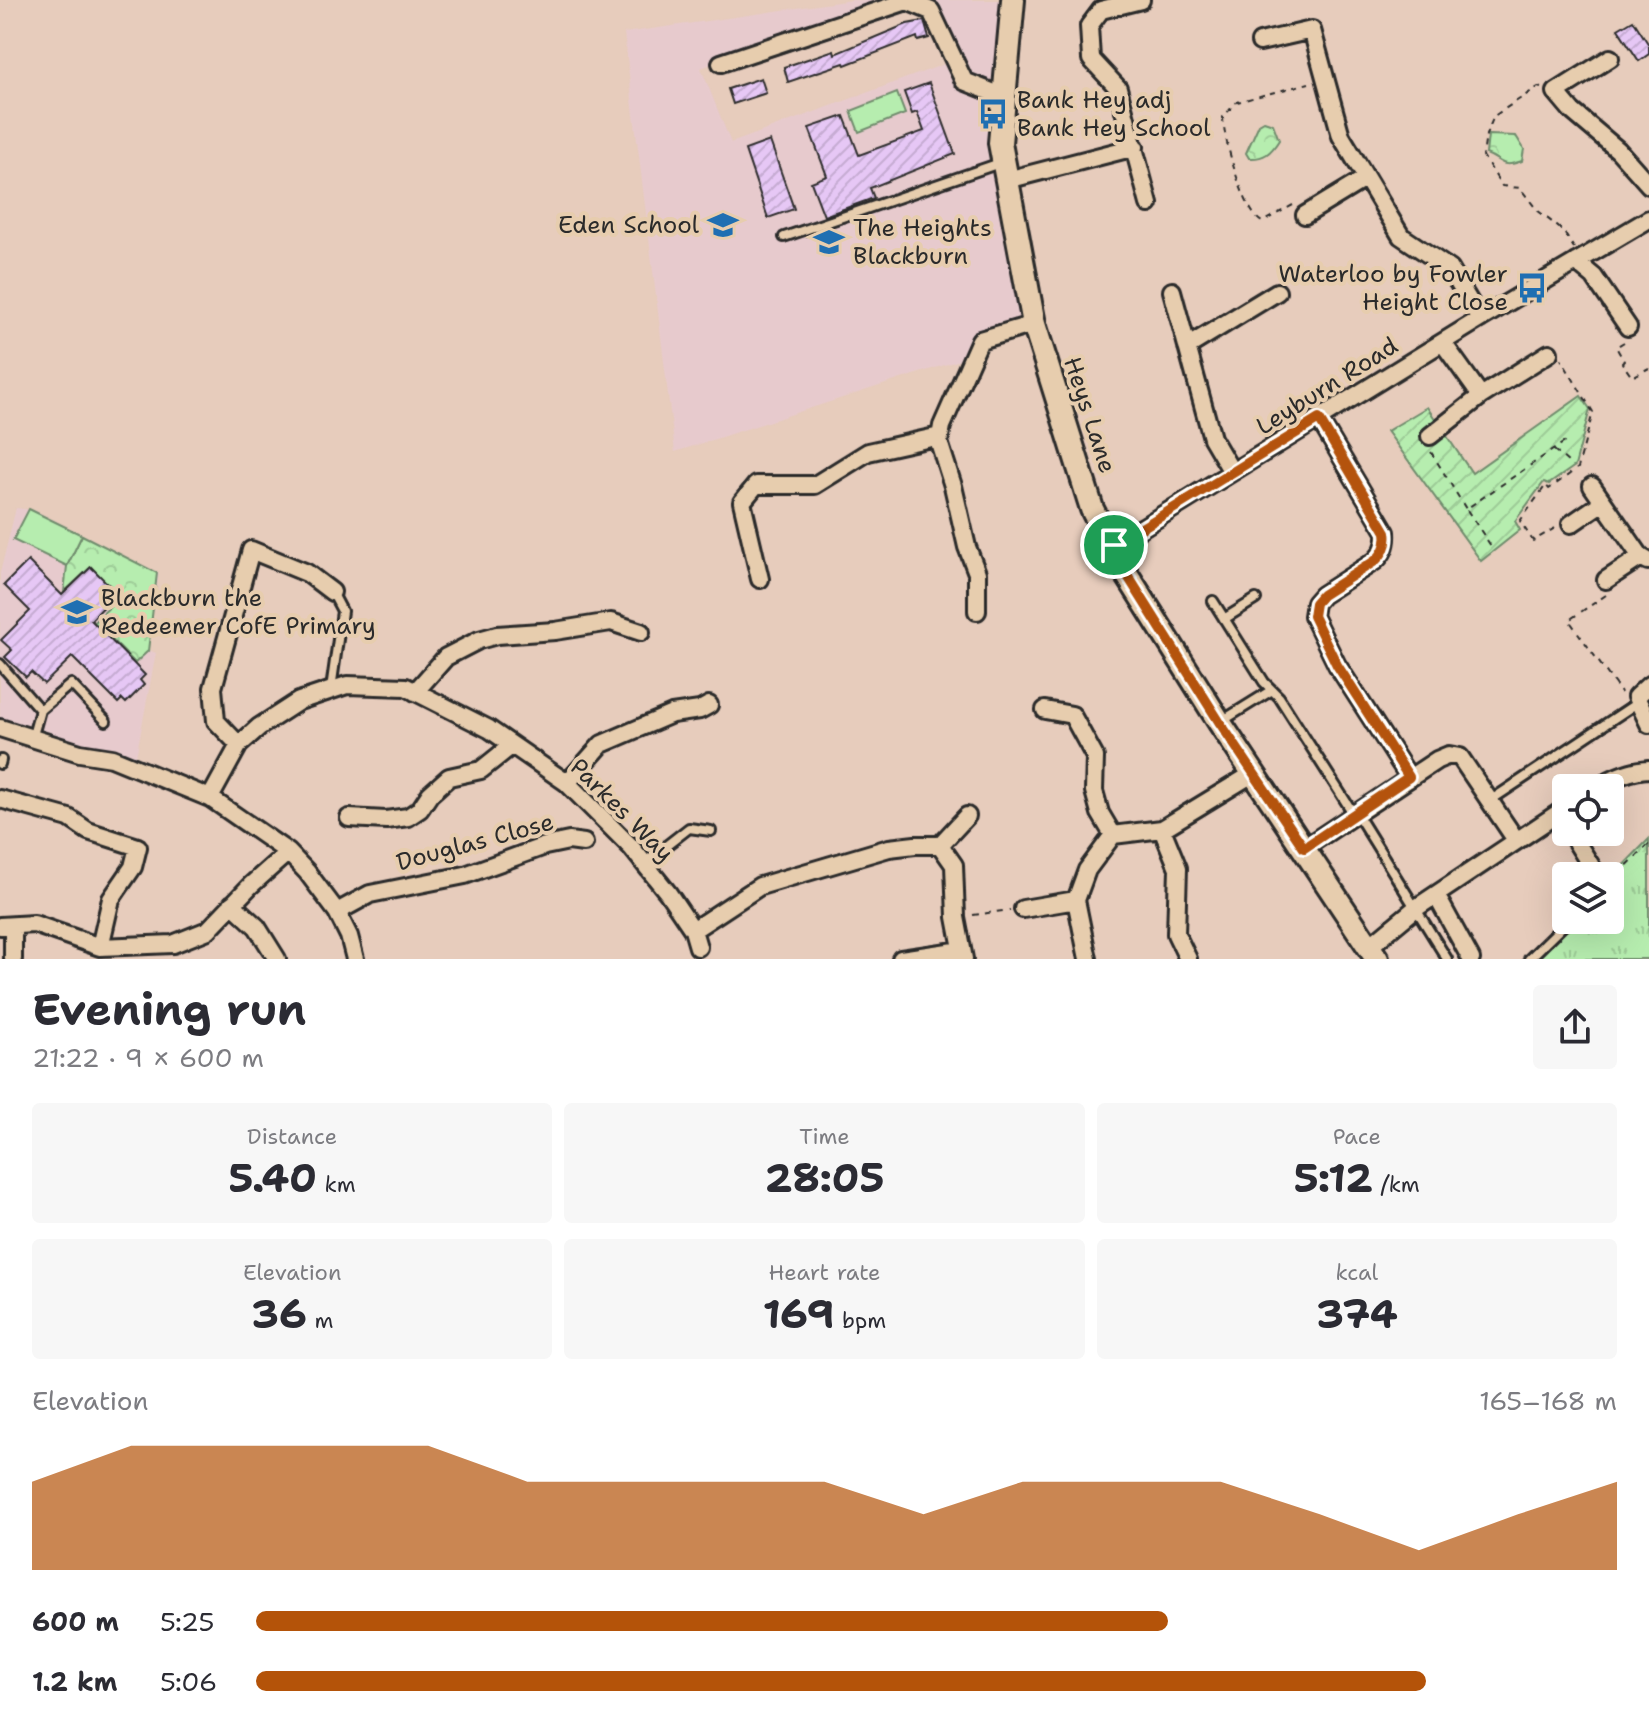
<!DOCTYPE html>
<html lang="en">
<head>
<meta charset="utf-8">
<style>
	body { margin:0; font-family:"Shantell Sans",sans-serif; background:#f7f7f7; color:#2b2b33; height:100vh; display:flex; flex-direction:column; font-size:30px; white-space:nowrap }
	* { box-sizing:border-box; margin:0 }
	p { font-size:26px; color:#7c7c81 }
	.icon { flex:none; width:44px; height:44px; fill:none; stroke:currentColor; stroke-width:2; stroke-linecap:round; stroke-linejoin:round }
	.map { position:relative; height:959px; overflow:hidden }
	.drawer { display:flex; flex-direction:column; background:#fff; flex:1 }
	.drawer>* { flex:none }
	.buttons { position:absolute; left:1552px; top:774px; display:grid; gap:16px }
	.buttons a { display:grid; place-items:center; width:72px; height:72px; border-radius:8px; background:#fff; box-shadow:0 8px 32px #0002; font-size:40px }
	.pin { position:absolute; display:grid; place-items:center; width:68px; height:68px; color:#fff; margin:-34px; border:4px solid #fff; border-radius:50%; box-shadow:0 2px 8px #0007 }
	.round { display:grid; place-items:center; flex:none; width:84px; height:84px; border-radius:8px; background:#f7f7f7 }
	.headline { display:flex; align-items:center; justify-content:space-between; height:136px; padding:0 32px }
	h1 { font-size:44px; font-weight:700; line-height:60px }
	.metrics { display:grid; grid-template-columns:repeat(3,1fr); gap:12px; height:136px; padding:8px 32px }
	.metrics div { display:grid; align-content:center; border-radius:8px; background:#f7f7f7; text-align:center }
	.metrics b { font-size:40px; font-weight:700 }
	.metrics small { font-size:22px; font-weight:400 }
	.metrics p { font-size:22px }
	.chart { height:224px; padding:16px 32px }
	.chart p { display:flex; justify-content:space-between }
	.chart svg { width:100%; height:144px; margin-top:8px; fill:#b45309; opacity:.7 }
	ul { padding:0 32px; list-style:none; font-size:26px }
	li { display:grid; grid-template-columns:128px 96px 1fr; align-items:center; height:60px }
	li i { height:20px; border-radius:10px; background:#b45309 }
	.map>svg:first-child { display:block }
	.built { fill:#e7cacd }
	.grass { fill:url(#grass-tufts); stroke:#708c6d; stroke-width:2 }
	.forest { fill:url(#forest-crowns); stroke:#708c6d; stroke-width:2 }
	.garden { fill:url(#garden-furrows); stroke:#708c6d; stroke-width:2 }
	.pitch { fill:#b6edaf; stroke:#708c6d; stroke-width:2 }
	.building { fill:url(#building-hatch); stroke:#2b2b2b; stroke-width:2 }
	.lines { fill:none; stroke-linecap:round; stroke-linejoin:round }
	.lane-casing { stroke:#2b2b2b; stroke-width:14 }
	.street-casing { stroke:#2b2b2b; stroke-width:22 }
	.secondary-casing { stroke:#2b2b2b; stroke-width:28 }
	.path { stroke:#2b2b2b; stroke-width:2; stroke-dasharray:6 6; stroke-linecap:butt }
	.lane { stroke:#e7cdae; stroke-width:8 }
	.street { stroke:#e7cdae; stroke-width:16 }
	.secondary { stroke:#e7cdae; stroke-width:22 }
	.route-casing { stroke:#fff; stroke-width:16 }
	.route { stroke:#b45309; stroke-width:10 }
	.labels { text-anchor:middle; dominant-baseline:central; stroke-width:8; stroke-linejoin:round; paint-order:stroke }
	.poi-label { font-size:24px; fill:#2b2b2b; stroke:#e7cdae; text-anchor:start }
	.street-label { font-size:24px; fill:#2b2b2b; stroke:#e7cdae }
</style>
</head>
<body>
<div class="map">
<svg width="1649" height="959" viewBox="0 0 1649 959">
	<defs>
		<pattern id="grass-tufts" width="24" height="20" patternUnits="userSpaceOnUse" patternTransform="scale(2)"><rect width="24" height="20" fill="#b6edaf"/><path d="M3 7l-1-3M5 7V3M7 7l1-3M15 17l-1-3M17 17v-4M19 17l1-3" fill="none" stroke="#9dcb97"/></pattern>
		<pattern id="forest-crowns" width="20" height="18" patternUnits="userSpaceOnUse" patternTransform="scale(2)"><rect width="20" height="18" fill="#b6edaf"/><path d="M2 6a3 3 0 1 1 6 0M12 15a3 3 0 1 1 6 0" fill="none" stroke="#9dcb97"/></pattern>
		<pattern id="garden-furrows" width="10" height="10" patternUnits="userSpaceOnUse" patternTransform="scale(2)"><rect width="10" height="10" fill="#b6edaf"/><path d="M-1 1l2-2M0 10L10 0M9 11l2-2" fill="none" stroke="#9dcb97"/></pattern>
		<pattern id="building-hatch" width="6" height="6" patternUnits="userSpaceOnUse" patternTransform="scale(2)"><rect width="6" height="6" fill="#e6c7f5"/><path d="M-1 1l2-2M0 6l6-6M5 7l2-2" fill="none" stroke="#c5abd2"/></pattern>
	</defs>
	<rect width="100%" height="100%" fill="#e7ccbc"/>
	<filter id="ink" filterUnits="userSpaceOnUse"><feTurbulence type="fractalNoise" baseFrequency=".0125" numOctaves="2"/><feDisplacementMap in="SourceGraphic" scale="16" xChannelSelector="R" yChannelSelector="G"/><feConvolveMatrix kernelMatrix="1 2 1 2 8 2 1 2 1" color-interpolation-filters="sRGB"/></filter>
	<g filter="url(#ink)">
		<path class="built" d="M852,0H881L701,68L731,143L950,62L921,0H1004L994,165L1023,319L960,360L675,452L624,33Z
			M16,508L34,510L159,573L148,650L156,653L136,757L36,732L0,719V573Z"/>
		<path class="grass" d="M1649,839V959H1535L1571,920H1610V879Z"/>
		<path class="forest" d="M1264,121L1273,124L1279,140C1271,153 1264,159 1249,158L1246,153L1259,124Z
			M1488,135L1516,136L1524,149L1522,161C1499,169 1503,160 1486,154Z
			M82,535L157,573L148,651L135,663L94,622L119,598L91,567L64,592L67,566Z"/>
		<path class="garden" d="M1581,396L1590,409L1575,466L1549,484L1544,482L1515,521L1520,530L1481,561L1387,431L1427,407L1472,473Z"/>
		<path class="pitch" d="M897,93L905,114L859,132L851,111Z
			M29,509L82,535L67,566L13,540Z"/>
		<path class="building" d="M1633,20L1649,45V54L1639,61L1618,29Z
			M924,21L929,38L918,41L917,37L845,65L844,63L788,82L784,67L834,50L835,54L907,24Z
			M761,78L766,93L733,104L728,89Z
			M929,83L955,154L870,188L874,198L824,216L811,182L827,176L809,128L844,116L859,155L924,131L917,112L912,114L904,92Z
			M770,141L794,209L768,218L745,150Z
			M28,561L62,595L91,567L117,593L91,620L145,675L140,680L144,685L126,703L122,699L118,703L72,657L44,684L31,672L26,677L5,657L12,650L1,640L30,611L4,585Z"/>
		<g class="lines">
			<g class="lane-casing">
				<path id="lane" d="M784,237L994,165L1004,164
					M1213,601L1264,682L1279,697L1353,813
					M1224,619L1256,599
					M0,664L40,710
					M331,689L342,611L332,592
					M1222,721L1272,690
					M32,739L40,710L71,684L106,721
					M0,764L1,760
					M1491,800L1637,703
					M1357,814L1447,959
					M644,863L689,828L711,831
					M1529,959L1569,920"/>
			</g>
			<g class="street-casing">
				<path id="street" d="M1141,0L1101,10L1089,26L1091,59L1118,88L1149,204
					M1260,42L1312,30L1341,136L1401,236L1450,269L1480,319
					M1610,58L1556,92L1572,111L1618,150L1649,185
					M721,63L907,1L931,11L964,81L1004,97
					M1007,180L1135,147
					M1305,215L1366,178
					M1576,262L1594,277L1628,327
					M1172,291L1212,438L1232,472
					M1443,343L1481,396L1549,353
					M1187,347L1277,292
					M1319,419L1386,532C1387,544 1384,553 1375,561L1322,595L1315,603L1313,616L1337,665L1409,777
					M1430,436L1481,396
					M1592,486L1641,557
					M1571,524L1603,502
					M1114,545L1480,319L1649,219
					M760,579L742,502L756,485H815L868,452L940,436
					M1606,580L1641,557L1648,561
					M977,611V573L967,547L953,486L939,442L942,426L980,340L1034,324
					M1649,685L1636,697L1649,724
					M415,692L446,657L479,640L497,635L555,631L611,622L641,632
					M1045,710L1072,715L1095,757L1094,791L1100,813L1113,835
					M0,728L80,753L112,758L210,798L288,852L307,872L337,912L349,936L355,959
					M239,745L216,721L213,688L251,550L307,573L332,592
					M567,783L602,744L672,714L700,710L709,705
					M1596,788C1612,778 1630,770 1649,769
					M210,798L239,745L259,727L299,701L347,685L406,687L489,729L567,783L631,847L668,893L693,930L698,947
					M0,799L69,818L88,831L138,847L133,867L111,899L100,947
					M349,818L386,820L408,817L420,809L430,794L449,777L481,770L511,746
					M1162,829L1178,868L1176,934L1188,959
					M1570,832L1593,869
					M940,845L967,816
					M1304,848L1437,760L1449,755L1460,757L1516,840
					M1436,895L1471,959
					M232,904L257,927L277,959
					M1023,909L1076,900
					M337,912L370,894L465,875L545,846L569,841L584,843
					M0,926L34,924L100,947L173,944L208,930L251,885L288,852
					M693,930L760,886L889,848L915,845H940L954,865L956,917L964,959
					M1370,946L1416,908L1566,808
					M13,959V927
					M901,959L962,950
					M1088,959L1076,900L1087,870L1113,835L1162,829L1254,773"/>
			</g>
			<g class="secondary-casing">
				<path id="secondary" d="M1013,0L1000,143L1034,324L1092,509C1101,528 1114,545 1121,565L1220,723L1377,959"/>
			</g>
			<path class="path" d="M1541,88L1538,87L1494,116L1486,135L1483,156L1502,186L1520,188L1537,210L1563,231L1574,248
				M1293,205L1262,222C1244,213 1223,137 1223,117L1237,102L1309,83
				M1624,342L1616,347L1624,361L1622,363L1632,377L1649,368
				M1554,450L1569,463
				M1431,452L1466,509L1569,439
				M1467,510L1491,546
				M1555,528L1533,541L1520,521L1546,485L1549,489L1578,468L1593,412L1561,359
				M1606,595L1569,620L1621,693
				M1610,882L1649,844
				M973,915L1010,910"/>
			<use href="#lane" class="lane"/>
			<use href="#street" class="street"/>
			<use href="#secondary" class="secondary"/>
		</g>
	</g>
	<g class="lines" filter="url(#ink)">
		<g class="route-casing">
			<path id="route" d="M1319,419L1386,532C1388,544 1384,553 1375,561L1322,595L1315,603L1313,616L1337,665L1409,777L1304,848L1220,723L1121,565L1114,545Z"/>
		</g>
		<use href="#route" class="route"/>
	</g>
	<defs>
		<g id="bus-bare" transform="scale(2.4)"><path d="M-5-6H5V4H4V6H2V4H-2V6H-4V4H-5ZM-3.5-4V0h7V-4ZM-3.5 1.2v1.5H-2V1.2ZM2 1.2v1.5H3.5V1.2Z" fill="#1f6fb2" stroke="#e7cdae" stroke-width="2.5" paint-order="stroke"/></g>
		<g id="school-bare" transform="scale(2.4)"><path d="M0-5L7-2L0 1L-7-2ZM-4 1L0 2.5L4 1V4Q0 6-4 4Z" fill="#1f6fb2" stroke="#e7cdae" stroke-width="2.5" paint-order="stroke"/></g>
	</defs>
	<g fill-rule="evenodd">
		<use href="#bus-bare" x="993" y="114"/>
		<use href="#school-bare" x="723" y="225"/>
		<use href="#school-bare" x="829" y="242"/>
		<use href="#bus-bare" x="1532" y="288"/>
		<use href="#school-bare" x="77" y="612"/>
	</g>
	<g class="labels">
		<g class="poi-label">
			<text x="1017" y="100">Bank Hey adj<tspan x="1017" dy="28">Bank Hey School</tspan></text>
			<text x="699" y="225" text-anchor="end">Eden School</text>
			<text x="853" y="228">The Heights<tspan x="853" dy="28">Blackburn</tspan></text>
			<text x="1508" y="274" text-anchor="end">Waterloo by Fowler<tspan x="1508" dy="28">Height Close</tspan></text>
			<text x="101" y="598">Blackburn the<tspan x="101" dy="28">Redeemer CofE Primary</tspan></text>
		</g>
		<g class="street-label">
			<text transform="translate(1327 386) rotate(-32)">Leyburn Road</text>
			<text transform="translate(1090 415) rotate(72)">Heys Lane</text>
			<text transform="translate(622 810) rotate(45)">Parkes Way</text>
			<text transform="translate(475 842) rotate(-15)">Douglas Close</text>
		</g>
	</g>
</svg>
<div class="buttons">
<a><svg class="icon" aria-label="locate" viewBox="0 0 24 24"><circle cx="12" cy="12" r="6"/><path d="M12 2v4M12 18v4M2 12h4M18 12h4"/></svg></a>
<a><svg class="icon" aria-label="layers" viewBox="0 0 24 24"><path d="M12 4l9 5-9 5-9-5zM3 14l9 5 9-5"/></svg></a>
</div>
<div class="pin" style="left:1114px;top:545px;background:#1e9e55"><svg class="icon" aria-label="arrive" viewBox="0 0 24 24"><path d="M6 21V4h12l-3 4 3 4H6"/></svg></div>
</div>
<section class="drawer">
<div class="headline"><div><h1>Evening run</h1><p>21:22 · 9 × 600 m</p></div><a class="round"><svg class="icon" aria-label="share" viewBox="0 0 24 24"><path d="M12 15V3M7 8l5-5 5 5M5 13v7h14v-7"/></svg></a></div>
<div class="metrics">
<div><p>Distance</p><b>5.40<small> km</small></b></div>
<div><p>Time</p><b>28:05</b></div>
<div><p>Pace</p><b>5:12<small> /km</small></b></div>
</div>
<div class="metrics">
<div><p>Elevation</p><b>36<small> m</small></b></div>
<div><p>Heart rate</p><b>169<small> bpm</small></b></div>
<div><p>kcal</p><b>374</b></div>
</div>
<div class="chart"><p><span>Elevation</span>165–168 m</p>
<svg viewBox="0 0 160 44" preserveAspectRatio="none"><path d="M0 44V17L10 6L20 6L30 6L40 6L50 17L60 17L70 17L80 17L90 27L100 17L110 17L120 17L130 27L140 38L150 27L160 17V44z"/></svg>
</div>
<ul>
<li><b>600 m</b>5:25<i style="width:67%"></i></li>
<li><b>1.2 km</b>5:06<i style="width:86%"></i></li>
</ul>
</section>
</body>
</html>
